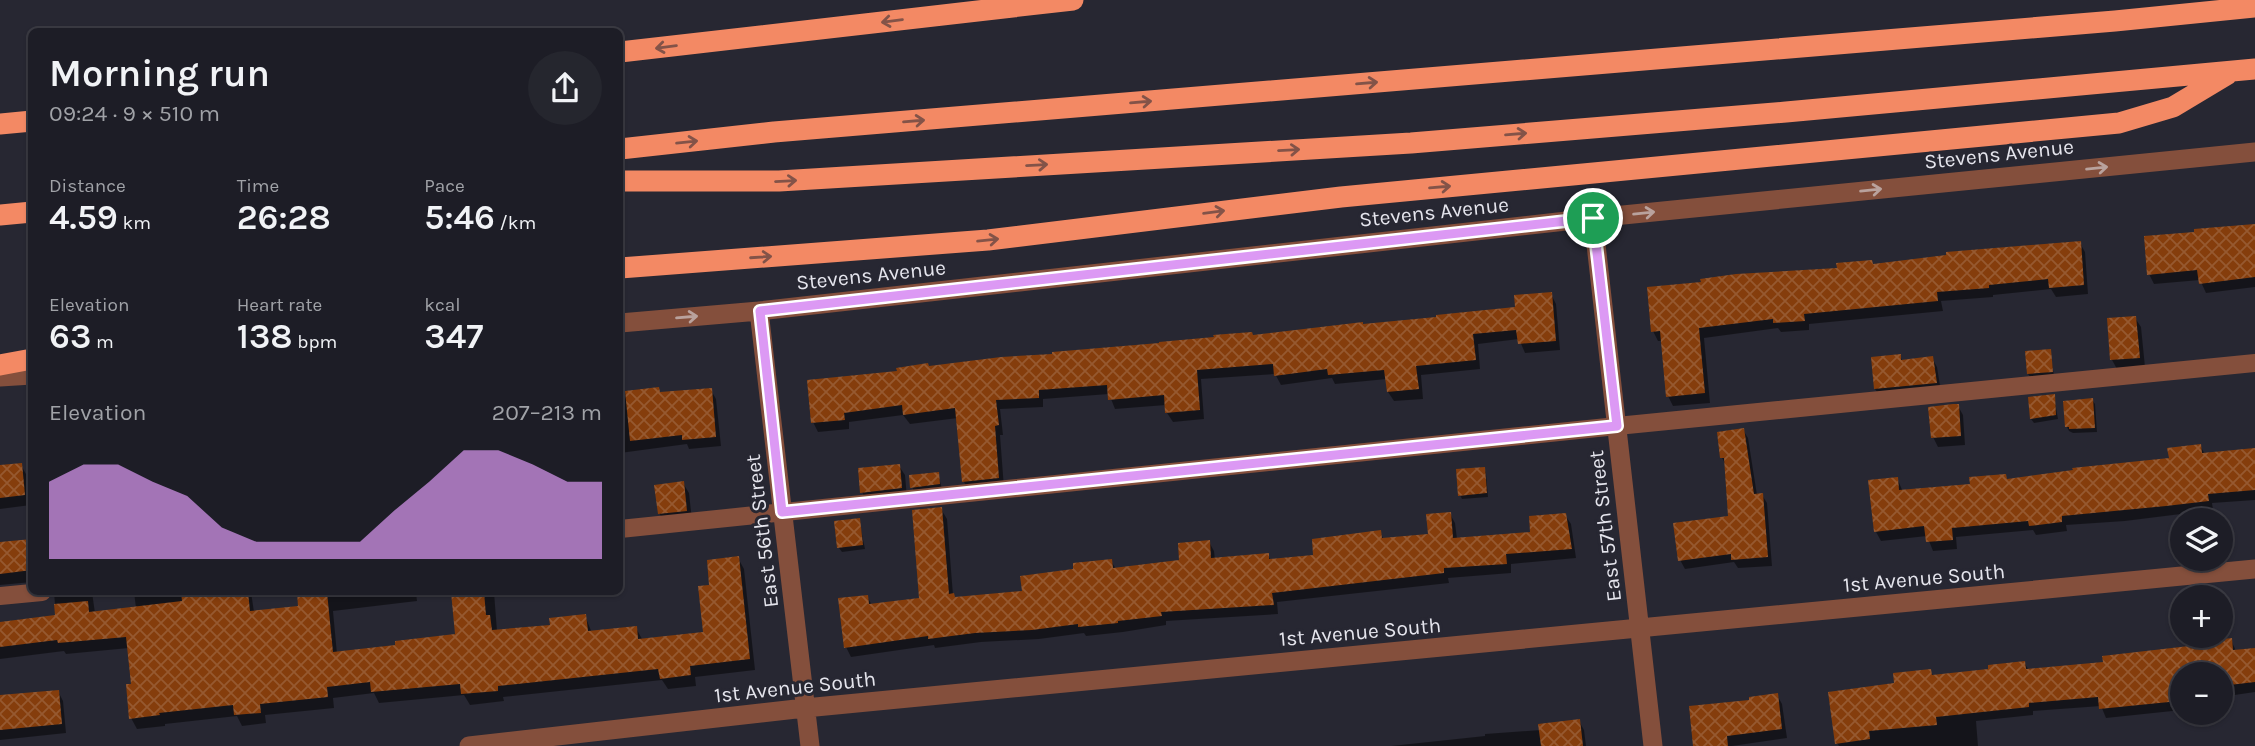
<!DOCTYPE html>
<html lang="en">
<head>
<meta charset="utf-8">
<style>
	body { margin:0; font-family:Karla,sans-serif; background:#25262e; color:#f1f3f6; height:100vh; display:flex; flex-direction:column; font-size:26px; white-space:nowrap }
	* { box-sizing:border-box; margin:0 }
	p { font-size:23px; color:#a0a2a7 }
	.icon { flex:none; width:38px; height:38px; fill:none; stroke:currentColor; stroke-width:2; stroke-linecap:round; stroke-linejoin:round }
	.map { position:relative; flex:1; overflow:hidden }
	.details { position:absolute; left:28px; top:28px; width:595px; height:567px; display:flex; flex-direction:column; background:#1d1d26; border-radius:10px; box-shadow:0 2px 5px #0004,0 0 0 2px #3b3b43 }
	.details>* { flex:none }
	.controls { position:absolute; left:2170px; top:508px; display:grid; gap:14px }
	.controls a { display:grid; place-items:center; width:63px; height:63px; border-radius:50%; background:#1d1d26; box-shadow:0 2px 5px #0004,0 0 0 2px #3b3b43; font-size:35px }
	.pin { position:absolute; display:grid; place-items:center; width:60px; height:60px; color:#fff; margin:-30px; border:4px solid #fff; border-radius:50%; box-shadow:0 2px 7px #0007 }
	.round { display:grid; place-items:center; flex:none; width:74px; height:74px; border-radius:37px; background:#25262e }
	.headline { display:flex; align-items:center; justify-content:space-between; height:119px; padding:0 21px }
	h1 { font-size:38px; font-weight:600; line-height:52px }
	.stats { display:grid; grid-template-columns:repeat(3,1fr); gap:10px; height:119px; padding:7px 21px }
	.stats div { display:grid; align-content:center }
	.stats b { font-size:35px; font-weight:600 }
	.stats small { font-size:19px; font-weight:400 }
	.stats p { font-size:19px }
	.chart { height:196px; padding:14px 21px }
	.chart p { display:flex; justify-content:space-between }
	.chart svg { width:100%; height:126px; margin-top:7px; fill:#dc99f4; opacity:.7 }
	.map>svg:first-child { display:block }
	.shadow { fill:#0007 }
	.building { fill:url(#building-cross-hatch) }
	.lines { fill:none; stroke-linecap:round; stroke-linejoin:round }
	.service { stroke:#844f3c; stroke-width:18 }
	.minor { stroke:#844f3c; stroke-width:19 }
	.motorway { stroke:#f38964; stroke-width:21 }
	.oneway { stroke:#835348 }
	.oneway2 { stroke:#b9a29d }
	.route-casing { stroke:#fff; stroke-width:14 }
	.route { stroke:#dc99f4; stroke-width:9 }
	.labels { text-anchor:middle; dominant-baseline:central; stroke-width:6; stroke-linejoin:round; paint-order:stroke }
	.street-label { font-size:21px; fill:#e5e5ed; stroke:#272732 }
</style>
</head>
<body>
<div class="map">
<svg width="2255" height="746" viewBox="0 0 2255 746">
	<defs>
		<pattern id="building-cross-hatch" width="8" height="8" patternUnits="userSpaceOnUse" patternTransform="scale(1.75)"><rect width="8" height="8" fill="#853d0c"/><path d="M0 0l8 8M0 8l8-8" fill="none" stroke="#965930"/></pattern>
	</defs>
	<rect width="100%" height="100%" fill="#272732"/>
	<path class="shadow" d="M2255,225V287L2206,293L2200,280L2154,284L2149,274Z
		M2080,243L2085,252L2088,294L2056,297L2051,289L1993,295V297L1941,301L1943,311L1809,324V330L1781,332L1778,328L1704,338L1710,403L1673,406L1668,396L1663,341H1658L1653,331L1874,266Z
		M1551,294L1556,304L1560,350L1525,353L1519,339L1478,344L1480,369L1421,375L1423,399L1394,401L1388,392L1387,379L1335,384L1332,378L1281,385L1275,374L1201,379L1204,419L1173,422L1167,413L1166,405L1115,409L1109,394L1043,399V407L1000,409L1003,435H1000L1004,488L969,491L964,482L958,418L910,424L903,415L849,422V429L818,432L813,422L929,368L1363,326L1517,308Z
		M2135,318L2141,327L2145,367L2117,369L2112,360Z
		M2050,351L2054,376L2031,378L2028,374Z
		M1900,356L1903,362L1932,358L1937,367L1941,392L1881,398L1875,389Z
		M658,389L661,394L711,390L716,399L721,446L689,449L687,444L620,453V394Z
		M2054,396L2058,419L2034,423L2031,419Z
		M2092,400L2095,404L2097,432L2073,433L2069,431L2067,427Z
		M1958,406L1963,415L1965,445L1938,447L1933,437Z
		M1743,430L1748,438L1757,495H1762L1767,503L1772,566L1738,568L1734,562L1685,569L1680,560L1730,518L1726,465L1722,458Z
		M2200,446L2205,454L2255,450V500L2212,503L2213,510L2125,521L2066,525L2067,531L2036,535L2033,530L1956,537L1957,549L1933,551L1927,536L1881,541L1876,532L1897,478L1903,492L1972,486L2005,476L2008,481L2171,460Z
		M21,465L27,476L31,505L0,509V467Z
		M899,466L905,475L907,498L867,502L862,492Z
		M1484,469L1486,473L1488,497L1462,499L1460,495Z
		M938,474L942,489L914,491L912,487Z
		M683,483L689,493L692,520L665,523L659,513Z
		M941,509L947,519L953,595L955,598L1024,593L1075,571L1111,561L1116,569L1181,561L1209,542L1214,551L1215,560L1268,555L1271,561L1315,557L1380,532L1384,540L1430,535L1450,514L1455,523L1457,539L1532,533L1565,515L1571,524L1576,558L1511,564V573L1448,578L1449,583L1277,602L1278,614L1166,621V625L1123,632L1086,636L1084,633L1039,639L981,642L935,648L934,645L851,657L846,647L867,597L872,605L921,599Z
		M859,520L865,549L842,552L839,548Z
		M32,542V582L0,585V545Z
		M738,558L744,569L755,670L695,677L696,686L668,689L662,680L503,697L504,701L470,705L464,695L379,703L374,693L333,698L334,708L265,715L266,723L242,726L237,716L165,724V726L137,729L131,718L133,686L129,648L66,654L64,651L0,659V624L56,617L54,592H92L95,613L136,608L134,592H251L254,612L300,607L299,592H416L417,601L333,611L337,654L457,635L470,619L467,592H494L497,631L552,626L585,616L592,633L636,628L642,639L705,633L711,587Z
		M2231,640L2236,651L2255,649V692L2221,697V674H2182V710L2106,718L2101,706L2033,711V715L1976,721L1978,746H1839L1837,743L1896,684L1930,671L1934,677L1990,670L2024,663L2029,670L2106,664Z
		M58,691L63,701L66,733L0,740V696Z
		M1777,695L1782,704L1787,738L1732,746H1694L1751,702Z
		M1579,721L1584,730L1586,746H1391L1485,736V734L1541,730Z"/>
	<path class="building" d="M2255,224V277L2199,284L2197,270L2147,275L2144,236L2194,232V229Z
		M2081,241L2084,285L2049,288L2048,279L1989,285V288L1937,292L1938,301L1804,314L1805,321L1773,323V319L1699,328L1705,393L1666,397L1660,331L1651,332L1647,287L1701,282L1700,279L1736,274L1837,268L1836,263L1872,260L1873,264L1946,255V252Z
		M1552,292L1556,341L1518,344L1516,330L1473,334L1476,360L1416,366L1419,389L1387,392L1384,370L1328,375L1327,369L1274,376L1273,364L1197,370L1200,410L1165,413L1164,395L1108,400L1107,385L1039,390V398L996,400L999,425L995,426L999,478L962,482L955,408L903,415L902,405L844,413L845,420L811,423L807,380L897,371L896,368L928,363L929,366L1001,357L1052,354V352L1159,343V342L1214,337L1213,335L1252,332L1253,335L1363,322V324L1436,317V315L1515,307L1514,295Z
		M2136,316L2140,358L2110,360L2107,318Z
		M2051,349L2053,372L2027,374L2025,351Z
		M1901,354V360L1933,356L1937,383L1874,389L1871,357Z
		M659,387L660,392L712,388L716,437L682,440V435L630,441L625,391Z
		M2055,394L2056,415L2030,419L2028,397Z
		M2093,398L2095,428L2069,429V427H2065L2063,401Z
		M1953,404H1959L1961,436L1931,438L1928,407Z
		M1744,428L1754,494L1763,493L1768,557L1731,560V554L1678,561L1673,523L1728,516L1724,458H1720L1717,432Z
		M2201,444L2202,453L2255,448V490L2208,494L2209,501L2166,506L2062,516V522L2029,526L2028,521L1952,528L1953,540L1926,542L1924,526L1874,532L1868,480L1898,477L1899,490L1970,484L1969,477L2006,474L2007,479L2073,470L2072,468L2169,458L2167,448Z
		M22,463L25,495L0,498V465Z
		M900,464L902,488L860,493L858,468Z
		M1485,467L1487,493L1458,496L1456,469Z
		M939,472L940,484L910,488L909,475Z
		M684,481L687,511L658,514L654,485Z
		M942,507L949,594L954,593L955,597L1022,591L1020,576L1073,569V563L1112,559L1113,568L1179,560L1178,543L1210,540L1211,558L1269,553V559L1313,555L1312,539L1381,530L1382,538L1428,534L1426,514L1451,512L1453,538L1530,532L1529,516L1566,513L1572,549L1506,554L1507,564L1444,568V573L1272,593L1274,605L1161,612L1162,616L1118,621V623L1078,627V624L1032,630L975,633L928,639V636L844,648L838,598L868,595L869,604L919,598L912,510Z
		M860,518L863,545L837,548L834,521Z
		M32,539V570L0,574V542Z
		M739,556L750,659L690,666L691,675L660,679L658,669L498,686V691L461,694L460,684L371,692L370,682L327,687L328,697L260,704L261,713L234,715L233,705L159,713L160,715L129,719L126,684H131L126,637L58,643L57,640L0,647V622L55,615L54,604L88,601L89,612L182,601L181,592H248L250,611L298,606L297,592H327L333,652L395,645V641L455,634L451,592H484L486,615H490L492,630L550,625L549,618L586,614L588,631L637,626L638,639L703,632L698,586L709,585L707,560Z
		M2232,638L2233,650L2255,648V682L2221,686V674H2176L2179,701L2099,709L2098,697L2029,703V707L1936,717L1937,725L1869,731L1870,739L1835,744L1828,692L1894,683L1893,673L1931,669L1932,675L1988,669V665L2025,661L2026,669L2103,662L2102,656L2198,645L2197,642Z
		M59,690L62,724L0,730V695Z
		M1778,693L1782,729L1727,736L1728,746H1693L1689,706L1749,700V697Z
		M1580,719L1583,746H1541L1538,724Z"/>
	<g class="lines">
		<path class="service" d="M620,529L1617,426L2255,363
			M0,596L42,592"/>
		<path class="minor" d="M1593,218L1653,746
			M759,311L810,746
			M620,323L759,311L1593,218L2255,152
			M0,377L32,375
			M469,746L805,708L2255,569"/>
		<path class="motorway" d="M620,52L1073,0
			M0,124L32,121
			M620,149L774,132L2115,21L2255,7
			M620,181H779L1411,143L1786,112L2255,69
			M0,215L32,212
			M620,268L988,240L1341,197L2119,123L2173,107L2228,74
			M0,365L32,359"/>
	</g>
	<defs><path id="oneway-shaft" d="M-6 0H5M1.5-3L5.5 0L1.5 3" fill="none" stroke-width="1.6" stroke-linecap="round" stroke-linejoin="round" transform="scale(1.75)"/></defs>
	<g class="oneway">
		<use href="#oneway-shaft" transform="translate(892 21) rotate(173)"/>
		<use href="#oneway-shaft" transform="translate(666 47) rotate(173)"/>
		<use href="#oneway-shaft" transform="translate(1367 83) rotate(-5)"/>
		<use href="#oneway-shaft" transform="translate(1141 102) rotate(-5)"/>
		<use href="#oneway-shaft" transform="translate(914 121) rotate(-5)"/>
		<use href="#oneway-shaft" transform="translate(1516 134) rotate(-5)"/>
		<use href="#oneway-shaft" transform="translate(687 142) rotate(-6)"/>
		<use href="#oneway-shaft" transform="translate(1289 150) rotate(-3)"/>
		<use href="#oneway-shaft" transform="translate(1037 165) rotate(-3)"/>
		<use href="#oneway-shaft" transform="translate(786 181) rotate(-3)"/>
		<use href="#oneway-shaft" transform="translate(1440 187) rotate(-5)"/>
		<use href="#oneway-shaft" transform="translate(1214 212) rotate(-7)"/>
		<use href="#oneway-shaft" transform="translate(988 240) rotate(-6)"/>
		<use href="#oneway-shaft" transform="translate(761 257) rotate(-4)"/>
	</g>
	<g class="oneway2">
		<use href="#oneway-shaft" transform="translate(2097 168) rotate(-6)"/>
		<use href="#oneway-shaft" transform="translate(1871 190) rotate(-6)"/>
		<use href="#oneway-shaft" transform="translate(1644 213) rotate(-6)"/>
		<use href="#oneway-shaft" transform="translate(687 317) rotate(-5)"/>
	</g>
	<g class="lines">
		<g class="route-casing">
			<path id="route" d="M1593,218L1617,426L782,512L760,311Z"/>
		</g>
		<use href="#route" class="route"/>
	</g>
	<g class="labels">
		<g class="street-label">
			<text transform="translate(1999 154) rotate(-6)">Stevens Avenue</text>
			<text transform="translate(1434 212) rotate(-6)">Stevens Avenue</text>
			<text transform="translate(871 275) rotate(-6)">Stevens Avenue</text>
			<text transform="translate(1605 526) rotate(-97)">East 57th Street</text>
			<text transform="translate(762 531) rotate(-97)">East 56th Street</text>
			<text transform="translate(1924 578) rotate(-5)">1st Avenue South</text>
			<text transform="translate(1360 632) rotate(-5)">1st Avenue South</text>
			<text transform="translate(795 687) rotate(-6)">1st Avenue South</text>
		</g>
	</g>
</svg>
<div class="controls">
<a><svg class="icon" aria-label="layers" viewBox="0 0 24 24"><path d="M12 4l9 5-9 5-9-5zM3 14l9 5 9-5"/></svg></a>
<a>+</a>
<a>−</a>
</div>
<div class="pin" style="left:1593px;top:218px;background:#1e9e55"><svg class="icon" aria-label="arrive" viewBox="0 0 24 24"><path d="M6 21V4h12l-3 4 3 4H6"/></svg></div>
<section class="details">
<div class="headline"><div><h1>Morning run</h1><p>09:24 · 9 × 510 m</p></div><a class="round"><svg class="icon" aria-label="share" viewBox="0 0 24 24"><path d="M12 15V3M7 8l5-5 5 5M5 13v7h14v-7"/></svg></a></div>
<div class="stats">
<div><p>Distance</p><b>4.59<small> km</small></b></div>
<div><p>Time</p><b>26:28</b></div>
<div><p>Pace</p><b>5:46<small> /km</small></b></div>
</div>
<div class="stats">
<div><p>Elevation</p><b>63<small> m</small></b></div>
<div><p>Heart rate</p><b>138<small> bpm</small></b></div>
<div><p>kcal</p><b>347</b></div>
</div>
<div class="chart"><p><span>Elevation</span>207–213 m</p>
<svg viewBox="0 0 160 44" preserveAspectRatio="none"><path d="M0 44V17L10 11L20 11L30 17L40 22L50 33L60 38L70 38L80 38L90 38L100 27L110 17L120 6L130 6L140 11L150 17L160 17V44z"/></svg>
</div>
</section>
</div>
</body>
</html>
